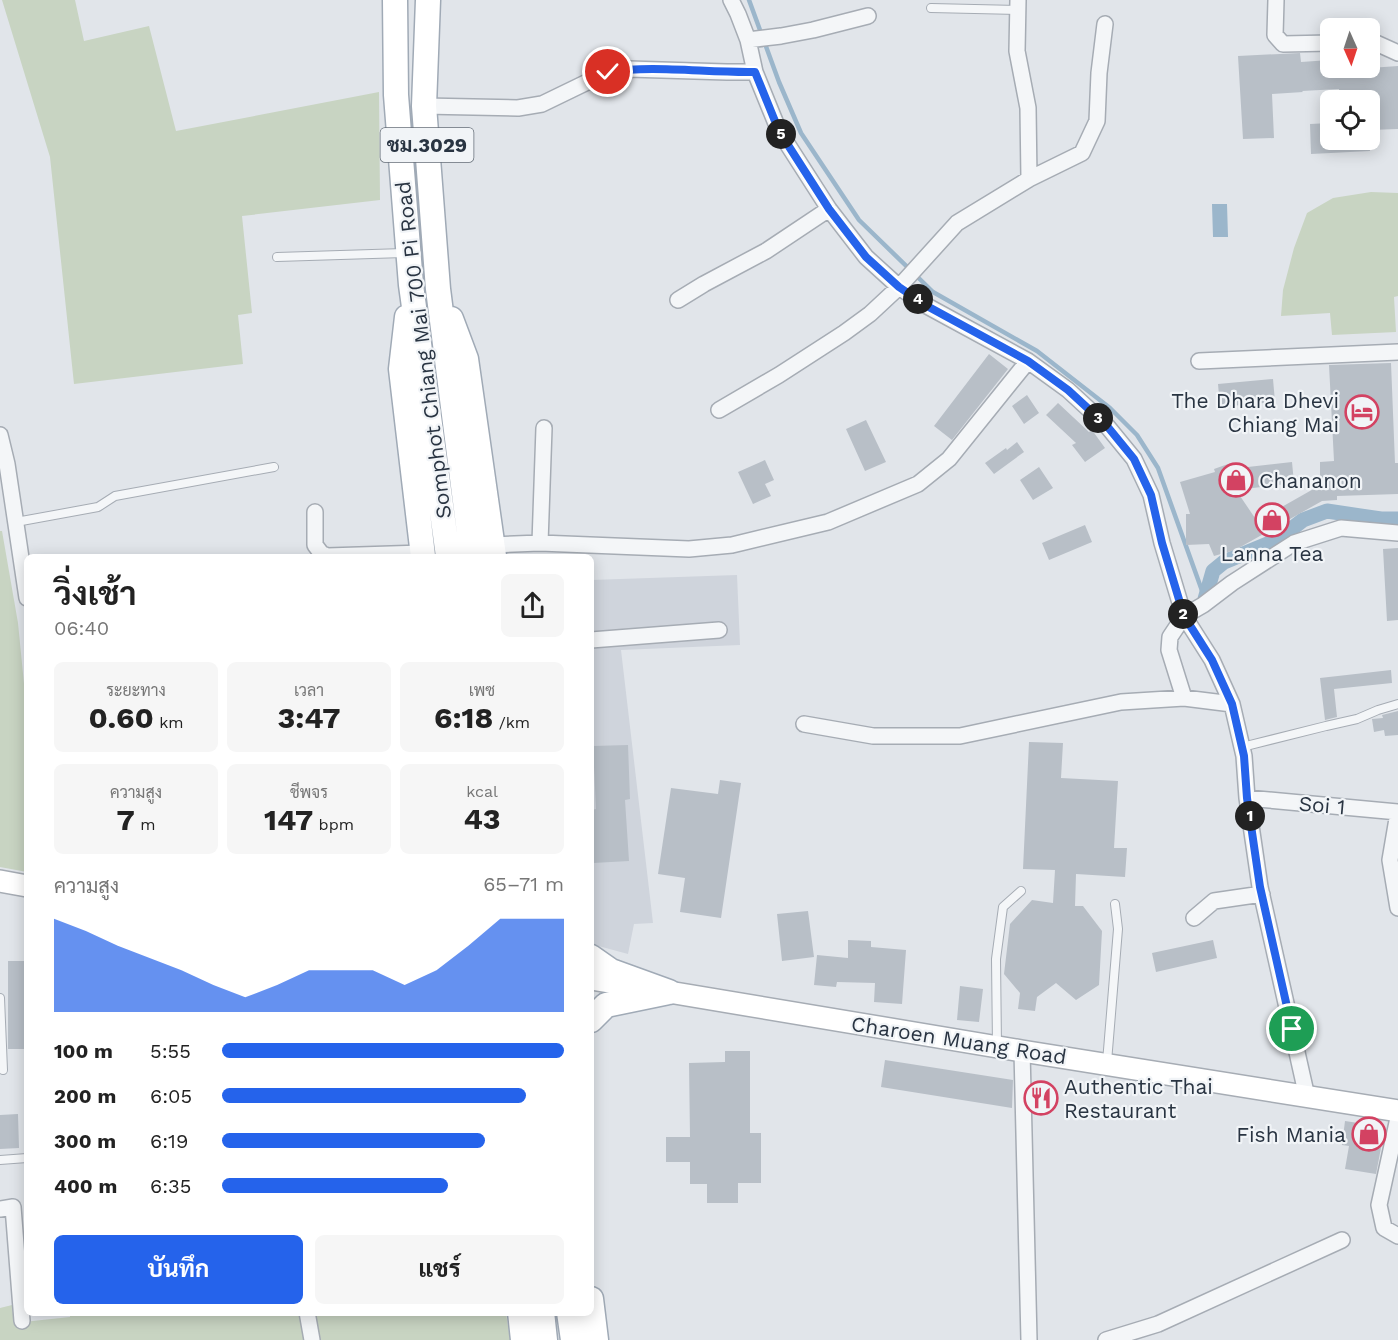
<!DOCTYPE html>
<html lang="th">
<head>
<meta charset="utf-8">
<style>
	body { margin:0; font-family:"Work Sans",Sarabun,sans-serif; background:#f6f6f6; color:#222; height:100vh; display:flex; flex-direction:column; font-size:22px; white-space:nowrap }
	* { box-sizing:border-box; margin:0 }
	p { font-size:20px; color:#767676 }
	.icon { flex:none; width:33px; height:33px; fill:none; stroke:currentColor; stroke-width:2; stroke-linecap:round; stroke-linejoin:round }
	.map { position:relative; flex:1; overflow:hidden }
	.drawer { position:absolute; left:24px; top:554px; width:570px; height:762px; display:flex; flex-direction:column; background:#fff; border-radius:9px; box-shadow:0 3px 15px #0003 }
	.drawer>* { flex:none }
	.needle { width:39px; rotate:177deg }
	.controls { position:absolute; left:1320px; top:18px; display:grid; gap:12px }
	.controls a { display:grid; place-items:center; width:60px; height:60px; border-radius:9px; background:#fff; box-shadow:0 3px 15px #0003; font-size:30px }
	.pin { position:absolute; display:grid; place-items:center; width:51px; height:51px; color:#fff; margin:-26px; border:3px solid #fff; border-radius:50%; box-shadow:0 2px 6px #0007 }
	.km { position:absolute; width:30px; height:30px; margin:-15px; border-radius:50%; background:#222; color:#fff; font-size:16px; line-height:30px; text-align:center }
	.round { display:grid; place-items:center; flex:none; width:63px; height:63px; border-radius:9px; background:#f6f6f6 }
	.headline { display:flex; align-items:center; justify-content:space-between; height:102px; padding:0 30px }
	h1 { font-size:33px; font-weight:700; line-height:45px }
	.figures { display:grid; grid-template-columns:repeat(3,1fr); gap:9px; height:102px; padding:6px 30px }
	.figures div { display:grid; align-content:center; border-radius:9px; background:#f6f6f6; text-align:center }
	.figures b { font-size:30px; font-weight:700 }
	.figures small { font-size:16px; font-weight:400 }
	.figures p { font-size:16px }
	.chart { height:168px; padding:12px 30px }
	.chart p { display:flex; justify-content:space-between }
	.chart svg { width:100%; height:108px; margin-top:6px; fill:#2563eb; opacity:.7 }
	.button { display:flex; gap:12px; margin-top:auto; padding:12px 30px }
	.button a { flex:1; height:69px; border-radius:9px; background:#2563eb; color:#fff; font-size:24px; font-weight:700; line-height:69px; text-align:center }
	.button a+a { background:#f6f6f6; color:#222 }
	ul { padding:0 30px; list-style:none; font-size:20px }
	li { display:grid; grid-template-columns:96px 72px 1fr; align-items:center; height:45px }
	li i { height:15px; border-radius:8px; background:#2563eb }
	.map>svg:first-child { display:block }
	.built { fill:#cfd4dc }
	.green { fill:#c8d4c2 }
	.water { fill:#9bb6cb }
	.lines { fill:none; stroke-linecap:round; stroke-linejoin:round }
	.stream { stroke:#9bb6cb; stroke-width:4.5 }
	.canal { stroke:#9bb6cb; stroke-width:15 }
	.building { fill:#b8bfc7 }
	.lane-casing { stroke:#a6acb4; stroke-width:10 }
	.street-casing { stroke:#a6acb4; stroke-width:18 }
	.secondary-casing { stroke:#a6acb4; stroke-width:24 }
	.primary-casing { stroke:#a0aab6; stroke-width:27 }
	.lane { stroke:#f4f6f8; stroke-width:8 }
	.street { stroke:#f4f6f8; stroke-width:15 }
	.secondary { stroke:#fff; stroke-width:21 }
	.primary { stroke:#fff; stroke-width:24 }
	.route-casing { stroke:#fff; stroke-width:12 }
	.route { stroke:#2563eb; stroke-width:8 }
	.labels { text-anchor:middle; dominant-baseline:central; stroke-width:4.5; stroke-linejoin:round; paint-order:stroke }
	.shield { fill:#f1f4f7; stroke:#656e78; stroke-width:1.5 }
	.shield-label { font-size:20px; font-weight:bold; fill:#293442 }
	.street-label { font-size:21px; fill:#293442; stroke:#f1f4f7 }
	.poi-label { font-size:21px; fill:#293442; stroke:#f1f4f7; text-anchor:end }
</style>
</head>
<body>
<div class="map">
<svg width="1398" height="1340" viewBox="0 0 1398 1340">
	<rect width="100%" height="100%" fill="#e1e5ea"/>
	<path class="built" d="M737,575L740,645L621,650L653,923L634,924L628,954L591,944V580Z"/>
	<path class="green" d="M2,0H75L84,41L149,26L176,131L379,92L380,200L242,216L252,313L238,315L243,364L74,384L50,157Z
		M1371,192L1398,193V296L1394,297L1396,332L1332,335L1330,313L1281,316L1283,290L1294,248L1307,213L1333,198Z
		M0,531H2L18,623L27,714V872L0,867Z
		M12,1305L14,1323L70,1317V1312L506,1313L510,1340H0V1308Z"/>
	<path class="water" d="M1212,204H1227L1228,237H1213Z"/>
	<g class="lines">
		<path class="stream" d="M749,0L779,82L801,133L859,220L933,292L1037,351L1110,408L1137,435L1158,468L1205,599"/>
		<path class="canal" d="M1205,599L1213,571L1224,562L1277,540L1303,520L1327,511L1381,519H1398"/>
	</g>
	<path class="building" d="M1300,53L1301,62L1330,60V68H1370L1398,66V129L1370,130V100H1339V89L1302,91L1303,92L1272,94L1274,138L1243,139L1238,56Z
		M1330,123V140H1369L1370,151L1311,154L1310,124Z
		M989,354L1008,369L952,440L934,426Z
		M1391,363L1395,463H1398V494L1337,496V500L1322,501L1235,550L1214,556L1209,544L1186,545V514H1190L1180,482L1215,472L1214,469L1228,464L1229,469L1239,466V468L1292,462L1294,483L1236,490L1257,521L1317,487L1320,486V485L1331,479L1320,480V462L1334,461L1329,365Z
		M1273,379L1275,402L1220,407L1218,384Z
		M1027,395L1039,413L1024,424L1012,406Z
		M1058,403L1089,432L1092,430L1105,448L1085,462L1072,445L1076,443L1046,415Z
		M866,420L886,462L865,471L846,429Z
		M1017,442L1024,452L994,474L985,463L1006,448L1007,450Z
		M765,460L774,480L765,484L771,496L753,504L738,472Z
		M1039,467L1053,488L1033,500L1020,480Z
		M1085,525L1092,542L1049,560L1042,543Z
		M1398,548V620L1387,621L1383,549Z
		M1391,670L1392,683L1334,689L1337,717L1325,720L1320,678Z
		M1398,711V735L1385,736L1384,730L1374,732L1372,719L1383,718L1382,715Z
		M1029,742L1063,743L1061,778L1118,781L1114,848H1127L1125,877L1076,874L1075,906H1083L1102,931L1099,985L1076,1000L1056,983L1037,997L1035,1011L1018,1009L1020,993L1004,974L1010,924L1032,900L1053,903L1055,870L1023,869Z
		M628,745L630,799L625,800L629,861L593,863L591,810L596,809L593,746Z
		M720,780L741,783L721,918L680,912L685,878L658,874L671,788L718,794Z
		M808,911L814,957L782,961L777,914Z
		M848,940L871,941V947L906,950L902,1004L874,1002L875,983L837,982L836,987L814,985L817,955L848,958Z
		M1213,940L1217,958L1156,972L1152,953Z
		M8,961H27V1049H8Z
		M960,986L983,989L979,1022L957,1020Z
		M725,1051H750V1133H761V1183H738V1203H707V1184H690V1162H666V1137H690L689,1063L725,1062Z
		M885,1060L1013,1080L1012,1108L881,1087Z
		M18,1114L19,1148L0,1149V1115Z
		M1345,1121L1385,1127L1376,1174L1345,1169L1349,1146L1342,1145Z"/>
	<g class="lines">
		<g class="lane-casing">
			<path id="lane" d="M931,8L1018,10
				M277,257L404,253
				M16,522L98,507L115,496L274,467
				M1242,747L1326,726L1357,719L1378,710L1398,704
				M0,998L3,1070
				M997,1045L996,959L1003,907L1021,891
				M1107,1062L1118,929L1115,904
				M0,1160L27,1158"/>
		</g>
		<g class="street-casing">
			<path id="street" d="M731,0L738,14L748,40L755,72L779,131L829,209L866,257L899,287L927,306L1028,361L1068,390L1107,426L1134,459L1151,495L1162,543L1184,616L1212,660L1232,704L1244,756L1247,798L1260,887L1307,1097
				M1018,0L1017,51L1028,108L1029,179
				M1276,0L1275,35L1283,44L1330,43
				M748,40L781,36L813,30L868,16
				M1370,43H1376L1398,53
				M424,106L518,108L542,104L608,72L629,69L727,72H755
				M678,300L704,284L766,251L829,209
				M1199,361L1398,352
				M719,410L779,375L844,333L870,314L899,287L957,223L1029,179L1082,153L1097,121L1099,73L1105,24
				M0,435L7,464L27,598
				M315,512V545L321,553L327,556L423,553
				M540,543L544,428
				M492,545L540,543L689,549L732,545L828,522L918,484L949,459L1028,361
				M591,640L719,630
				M1184,698L1169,650L1170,637L1184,616L1203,605L1232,583L1294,543L1341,528L1398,533
				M804,724L873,736H960L1121,702L1184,698L1232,704
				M1247,798L1398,812
				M1398,813L1390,860L1398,908
				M1194,918L1214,901L1262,894
				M1022,1051L1029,1340
				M1398,1118L1379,1205L1384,1228L1398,1236
				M0,1209L13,1207L22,1321
				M307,1312L312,1340
				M1106,1340L1158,1324L1342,1240"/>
		</g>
		<g class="secondary-casing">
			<path id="secondary" d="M0,881L27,886
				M591,979L1022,1051L1398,1111"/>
		</g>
		<g class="primary-casing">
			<path id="primary" d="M395,0L396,95L411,285L448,556
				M428,0L424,106L438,289L472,556
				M407,317L401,369L423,556
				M451,319L466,359L494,556
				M591,957L611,971L669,992
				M591,1020L606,1005L669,992
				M591,1299L596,1340
				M520,1312L523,1340
				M542,1312L545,1340
				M569,1312L573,1340"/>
		</g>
		<use href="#lane" class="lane"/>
		<use href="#street" class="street"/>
		<use href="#secondary" class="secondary"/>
		<use href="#primary" class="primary"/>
	</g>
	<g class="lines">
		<g class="route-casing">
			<path id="route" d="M608,72C654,65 707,73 755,72L779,131L829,209L866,257L899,287L927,306L1028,361L1068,390L1107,426L1134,459L1151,495L1162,543L1184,616L1212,660L1232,704L1244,756L1247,798L1260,887L1292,1029"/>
		</g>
		<use href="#route" class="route"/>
	</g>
	<defs>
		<g id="hotel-ring" transform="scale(1.725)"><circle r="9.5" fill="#f1f4f7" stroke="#d34262" stroke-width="1.5"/><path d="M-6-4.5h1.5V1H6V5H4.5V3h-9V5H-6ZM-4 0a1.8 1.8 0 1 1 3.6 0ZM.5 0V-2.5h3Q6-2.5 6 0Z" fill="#d34262"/></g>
		<g id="shop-ring" transform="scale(1.725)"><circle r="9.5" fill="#f1f4f7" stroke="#d34262" stroke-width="1.5"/><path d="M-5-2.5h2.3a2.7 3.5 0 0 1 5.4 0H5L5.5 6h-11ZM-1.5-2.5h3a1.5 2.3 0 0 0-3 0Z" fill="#d34262"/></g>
		<g id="restaurant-ring" transform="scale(1.725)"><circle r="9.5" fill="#f1f4f7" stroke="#d34262" stroke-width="1.5"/><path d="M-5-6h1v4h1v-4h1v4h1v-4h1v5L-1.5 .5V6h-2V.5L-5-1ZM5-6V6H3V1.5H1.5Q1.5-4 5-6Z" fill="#d34262"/></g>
	</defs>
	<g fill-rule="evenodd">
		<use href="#hotel-ring" x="1362" y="412"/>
		<use href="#shop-ring" x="1236" y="480"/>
		<use href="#shop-ring" x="1272" y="520"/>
		<use href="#restaurant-ring" x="1041" y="1098"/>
		<use href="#shop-ring" x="1369" y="1134"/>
	</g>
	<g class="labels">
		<rect class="shield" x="380.5" y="128" width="93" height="34" rx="4.5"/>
		<g class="shield-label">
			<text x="427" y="145">ชม.3029</text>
		</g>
		<g class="street-label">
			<text transform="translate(423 350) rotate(-97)">Somphot Chiang Mai 700 Pi Road</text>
			<text transform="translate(1322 805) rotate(5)">Soi 1</text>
			<text transform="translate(959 1040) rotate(9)">Charoen Muang Road</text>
		</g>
		<g class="poi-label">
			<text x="1339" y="400">The Dhara Dhevi<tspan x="1339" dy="24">Chiang Mai</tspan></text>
			<text x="1259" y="480" text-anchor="start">Chananon</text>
			<text x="1272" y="553" text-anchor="middle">Lanna Tea</text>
			<text x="1064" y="1086" text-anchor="start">Authentic Thai<tspan x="1064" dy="24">Restaurant</tspan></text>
			<text x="1346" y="1134">Fish Mania</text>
		</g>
	</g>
</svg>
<div class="controls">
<a><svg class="needle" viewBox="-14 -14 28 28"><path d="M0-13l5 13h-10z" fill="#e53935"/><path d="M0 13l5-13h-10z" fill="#767676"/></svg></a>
<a><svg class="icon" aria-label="locate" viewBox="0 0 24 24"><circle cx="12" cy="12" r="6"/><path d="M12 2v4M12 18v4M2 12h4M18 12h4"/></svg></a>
</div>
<div class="pin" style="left:1292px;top:1029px;background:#1e9e55"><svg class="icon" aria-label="arrive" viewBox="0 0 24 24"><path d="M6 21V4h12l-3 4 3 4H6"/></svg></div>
<div class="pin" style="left:608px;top:72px;background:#d93025"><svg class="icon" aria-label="check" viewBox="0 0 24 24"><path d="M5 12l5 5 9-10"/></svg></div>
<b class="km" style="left:1250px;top:816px">1</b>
<b class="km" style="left:1183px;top:614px">2</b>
<b class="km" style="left:1098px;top:418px">3</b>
<b class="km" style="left:918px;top:299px">4</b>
<b class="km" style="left:781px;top:134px">5</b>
<section class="drawer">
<div class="headline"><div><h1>วิ่งเช้า</h1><p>06:40</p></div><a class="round"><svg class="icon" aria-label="share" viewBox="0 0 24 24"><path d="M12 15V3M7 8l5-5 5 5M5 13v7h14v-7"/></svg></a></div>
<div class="figures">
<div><p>ระยะทาง</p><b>0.60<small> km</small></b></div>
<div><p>เวลา</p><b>3:47</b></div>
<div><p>เพซ</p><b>6:18<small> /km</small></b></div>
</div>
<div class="figures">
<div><p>ความสูง</p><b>7<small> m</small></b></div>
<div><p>ชีพจร</p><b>147<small> bpm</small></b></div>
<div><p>kcal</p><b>43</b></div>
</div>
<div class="chart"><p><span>ความสูง</span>65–71 m</p>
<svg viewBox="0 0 160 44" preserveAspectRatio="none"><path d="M0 44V6L10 11L20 17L30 22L40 27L50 33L60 38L70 33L80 27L90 27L100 27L110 33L120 27L130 17L140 6L150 6L160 6V44z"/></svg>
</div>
<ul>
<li><b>100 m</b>5:55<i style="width:100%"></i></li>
<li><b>200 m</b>6:05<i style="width:89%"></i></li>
<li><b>300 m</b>6:19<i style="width:77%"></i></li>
<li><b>400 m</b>6:35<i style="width:66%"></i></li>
</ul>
<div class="button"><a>บันทึก</a><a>แชร์</a></div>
</section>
</div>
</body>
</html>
